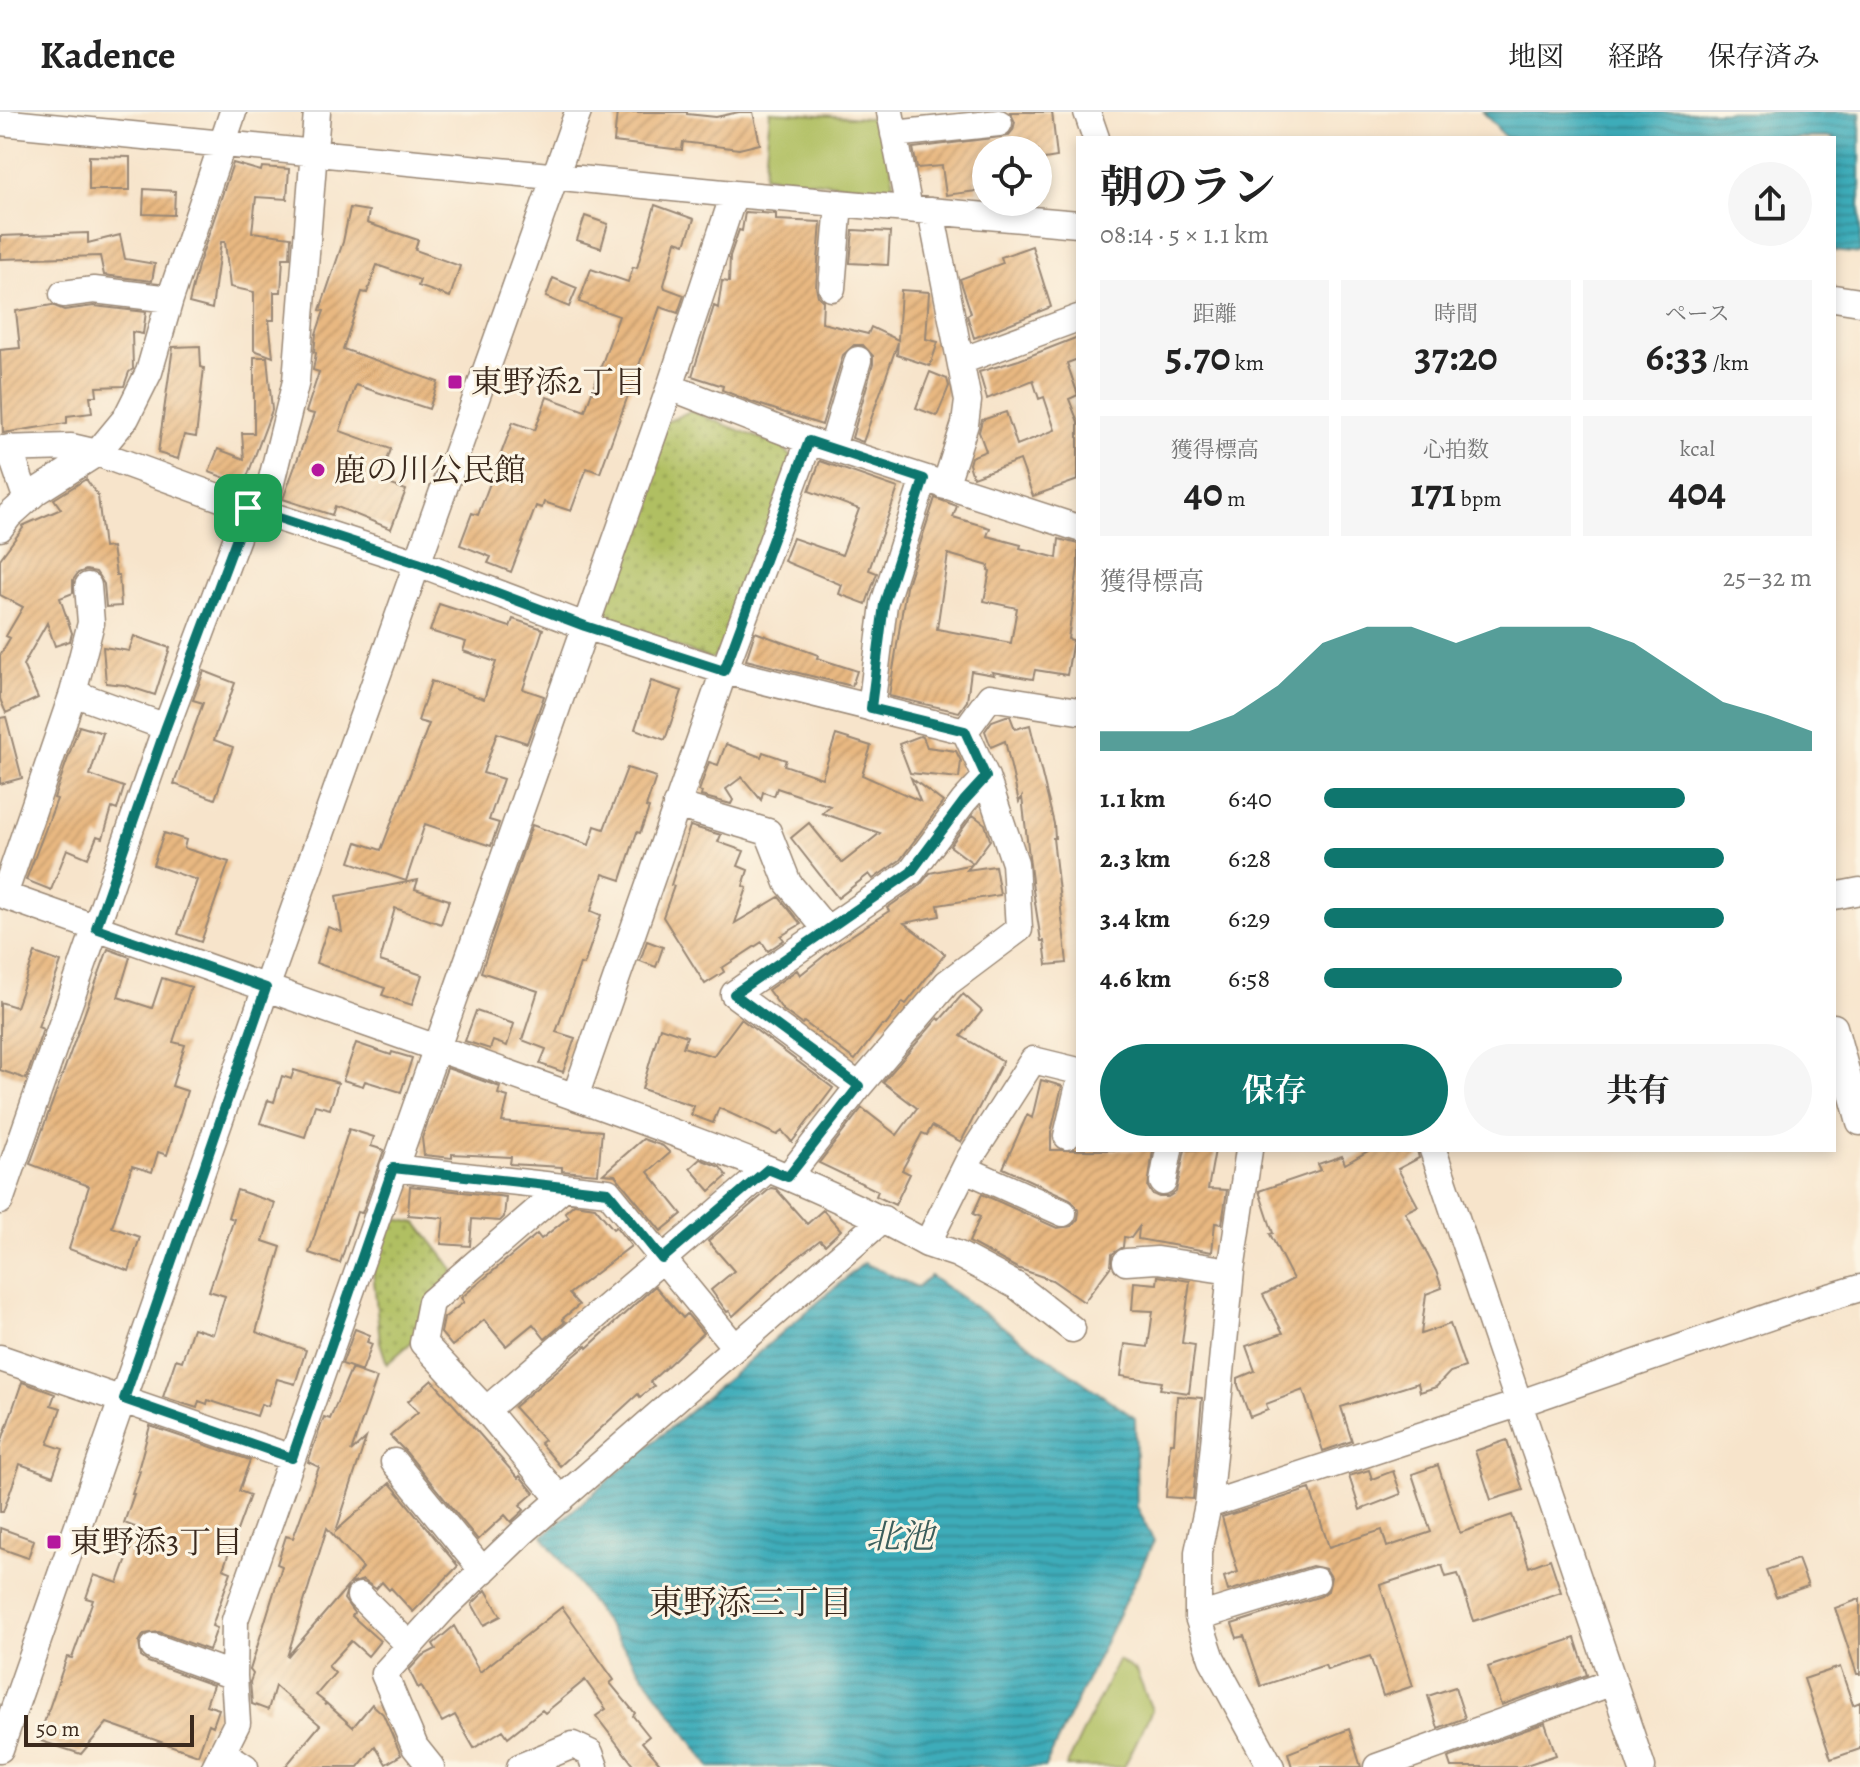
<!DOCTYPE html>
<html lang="ja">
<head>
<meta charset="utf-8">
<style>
	body { margin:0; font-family:Alegreya,"Noto Serif JP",serif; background:#f6f6f6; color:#222; height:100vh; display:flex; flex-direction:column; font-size:30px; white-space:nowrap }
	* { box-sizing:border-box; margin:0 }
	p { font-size:26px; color:#767676 }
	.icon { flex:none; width:44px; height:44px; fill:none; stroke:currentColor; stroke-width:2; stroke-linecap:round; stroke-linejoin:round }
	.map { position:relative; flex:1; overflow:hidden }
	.panel { position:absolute; left:1076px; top:24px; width:760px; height:1016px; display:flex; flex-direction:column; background:#fff; border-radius:0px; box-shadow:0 4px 12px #0003 }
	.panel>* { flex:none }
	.controls { position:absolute; left:972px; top:24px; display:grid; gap:16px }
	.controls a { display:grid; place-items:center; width:80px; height:80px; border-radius:50%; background:#fff; box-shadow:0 4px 12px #0003; font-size:40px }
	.scale { position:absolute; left:24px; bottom:20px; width:170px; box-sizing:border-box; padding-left:8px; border:4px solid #3b2a1e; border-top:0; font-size:22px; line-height:28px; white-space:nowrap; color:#3b2a1e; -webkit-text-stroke:6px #fcf5e5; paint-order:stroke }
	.pin { position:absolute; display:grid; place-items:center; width:68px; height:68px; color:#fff; margin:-34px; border-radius:16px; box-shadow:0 4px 12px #0006 }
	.round { display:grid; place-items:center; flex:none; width:84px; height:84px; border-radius:42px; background:#f6f6f6 }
	.overview { display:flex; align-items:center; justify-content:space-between; height:136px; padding:0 24px }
	h1 { font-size:44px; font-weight:700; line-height:60px }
	.metrics { display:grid; grid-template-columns:repeat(3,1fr); gap:12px; height:136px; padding:8px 24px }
	.metrics div { display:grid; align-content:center; border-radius:0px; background:#f6f6f6; text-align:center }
	.metrics b { font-size:40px; font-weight:700 }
	.metrics small { font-size:22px; font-weight:400 }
	.metrics p { font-size:22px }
	.chart { height:224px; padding:16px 24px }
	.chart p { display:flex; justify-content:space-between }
	.chart svg { width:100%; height:144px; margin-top:8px; fill:#0f766e; opacity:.7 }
	.cta { display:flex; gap:16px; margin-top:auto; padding:16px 24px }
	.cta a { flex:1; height:92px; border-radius:48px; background:#0f766e; color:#fff; font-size:32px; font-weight:700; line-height:92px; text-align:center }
	.cta a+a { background:#f6f6f6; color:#222 }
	ul { padding:0 24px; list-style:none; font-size:26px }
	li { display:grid; grid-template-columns:128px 96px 1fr; align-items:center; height:60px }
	li i { height:20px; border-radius:10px; background:#0f766e }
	header { display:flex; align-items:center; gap:48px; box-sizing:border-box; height:112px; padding:0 40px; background:#fff; border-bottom:2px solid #e0e0e0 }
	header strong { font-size:38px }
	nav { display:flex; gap:44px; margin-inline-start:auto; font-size:28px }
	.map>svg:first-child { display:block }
	.grass { fill:#b0bf62; stroke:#767440; stroke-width:2 }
	.park { fill:url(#park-dots); stroke:#767440; stroke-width:2 }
	.water { fill:url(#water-rules); stroke:#3c6b6c; stroke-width:2 }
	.building { fill:url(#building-hatch); fill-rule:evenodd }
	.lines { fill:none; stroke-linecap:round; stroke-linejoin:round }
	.minor-casing { stroke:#998774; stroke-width:29 }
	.minor { stroke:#fff; stroke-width:26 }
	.route-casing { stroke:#fff; stroke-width:16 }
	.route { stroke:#0f766e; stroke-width:10 }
	.poi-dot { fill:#b5179e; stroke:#fcf5e5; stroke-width:3 }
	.labels { text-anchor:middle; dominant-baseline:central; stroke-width:6; stroke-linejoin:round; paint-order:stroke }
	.poi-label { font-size:32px; fill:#3b2a1e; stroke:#fcf5e5; text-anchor:start }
	.water-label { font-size:34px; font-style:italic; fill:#3b5e5c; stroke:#fcf5e5 }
	.neighbourhood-label { font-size:34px; fill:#3b2a1e; stroke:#fcf5e5 }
</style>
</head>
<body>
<header>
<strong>Kadence</strong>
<nav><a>地図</a><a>経路</a><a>保存済み</a></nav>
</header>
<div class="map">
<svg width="1860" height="1655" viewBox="0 0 1860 1655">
	<defs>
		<pattern id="park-dots" width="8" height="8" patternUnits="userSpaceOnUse" patternTransform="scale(2)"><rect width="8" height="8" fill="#b0bf62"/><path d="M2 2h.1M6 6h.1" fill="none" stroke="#909b50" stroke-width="1.8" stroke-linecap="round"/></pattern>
		<pattern id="water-rules" width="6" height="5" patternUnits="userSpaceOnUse" patternTransform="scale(2)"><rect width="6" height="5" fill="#3cacb9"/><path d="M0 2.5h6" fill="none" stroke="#348c96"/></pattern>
		<pattern id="building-hatch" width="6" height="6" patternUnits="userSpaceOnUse" patternTransform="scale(2)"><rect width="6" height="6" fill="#e8b881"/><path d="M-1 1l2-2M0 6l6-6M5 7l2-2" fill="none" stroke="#c89e6f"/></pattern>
	</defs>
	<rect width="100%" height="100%" fill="#fcf5e5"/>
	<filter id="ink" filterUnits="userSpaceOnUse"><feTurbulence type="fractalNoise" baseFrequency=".0125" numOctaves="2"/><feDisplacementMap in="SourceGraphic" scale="16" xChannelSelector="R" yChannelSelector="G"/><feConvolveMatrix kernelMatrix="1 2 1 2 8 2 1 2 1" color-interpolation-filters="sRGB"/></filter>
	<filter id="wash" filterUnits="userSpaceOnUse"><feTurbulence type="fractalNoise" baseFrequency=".006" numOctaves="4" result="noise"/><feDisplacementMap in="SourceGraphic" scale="32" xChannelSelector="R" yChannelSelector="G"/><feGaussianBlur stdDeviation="1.8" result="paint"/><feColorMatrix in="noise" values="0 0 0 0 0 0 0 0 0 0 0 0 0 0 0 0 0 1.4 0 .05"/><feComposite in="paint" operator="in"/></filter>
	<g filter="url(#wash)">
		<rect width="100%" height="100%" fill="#f7e4cb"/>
		<path class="grass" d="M770,0L883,7L895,78L764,64Z
			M1118,1548L1136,1559L1152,1598L1124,1655H1066Z"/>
		<path class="park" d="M690,299L782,335L792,345L722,540L711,547L608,511L599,495L666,310Z
			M385,1105L417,1111L454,1158L416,1226L387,1252L380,1230L372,1147Z"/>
		<path class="water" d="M1483,0H1860V142L1834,139V26H1506Z
			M864,1151L917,1175L930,1164L1135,1306L1137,1395L1154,1429L1045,1655H710L543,1424Z"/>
		<g id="blocks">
			<path class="building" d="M617,0H687V2L716,5L739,0H753L760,32L739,37L683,30L682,38L614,30Z
				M1010,0H1052L1057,45L1038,48V38H986V62L975,64L977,79L946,83L942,54L917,56L913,36L1008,24L1013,18L1015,10Z
				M89,44L130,45V78H89Z
				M233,51L261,59L262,55L289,57L287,87L256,85L252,120L291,125L290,146H283L281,180H274V208H269L273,245L254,238V180L230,175L225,130H221L212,197L189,191L198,154Z
				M144,77L175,79L174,103L143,102Z
				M655,93L694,107L685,132L676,129L664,173L665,176L684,183L678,201L660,195L600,361L587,356L571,399L544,390L542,396L536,394L511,460L488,451L491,445L460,433L472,401L478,403L513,310L535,318L547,285L585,299L619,204L579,190L591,157L628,170L633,155L637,156Z
				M350,96L369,99L367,111L418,128L415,138L460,154L450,185L418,174L420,168L377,153L367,181L362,180L343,237L438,270L429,297L356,273L340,319L391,337L380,369L406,378L391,417L335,394L332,403L283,387L314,302L306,300L319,260L313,258L316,241L314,240L316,222L324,199L320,198L343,130Z
				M745,100L776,102V108L821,110L816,175L818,184L823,189L822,211L868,222L871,215L898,228L901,178L929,180L926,227L938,230L930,254L897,243L898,230L863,330L852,326L873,252V244L863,233H854L843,243L822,313L752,290L722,278L723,274L692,264L714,194L718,196L722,169L729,170L730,144L739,118L742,119Z
				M585,104L608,112L601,136L577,128Z
				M853,118L890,120L888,153L850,151Z
				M88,121V131L120,123L125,147L155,152L152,169L104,163L100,144L0,147V124Z
				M1032,134L1051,195L974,226L967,203L971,201L960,167L1003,151L1001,145Z
				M553,166L577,176L569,195L546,185Z
				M52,193L64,198L94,194L146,200L143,222L132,220L133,257L129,260L124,274L96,275L97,284H90L92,301L67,304V311L3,321L0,238L20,236L16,199Z
				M1078,225V247L1067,251L1078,283L1069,287L1078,310V368L1033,384L1020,348L973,365L969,352L971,345L986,339L979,320L982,308L1006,300L1017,333L1055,318L1044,285L1039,287L1033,268L987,287L979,260L1019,248Z
				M200,234L201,255L204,256L196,325L184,323L178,347L158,341L173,235Z
				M254,245H267L272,298L244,373L209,360L218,337L244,347L242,321H254Z
				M930,260L947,267L949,274L937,304L916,296Z
				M820,349L898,376L869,458L877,461L866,492L839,482L842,473L784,449L793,426L842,443L859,397L809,379Z
				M86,367L98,384L104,436L112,435L116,463H119L121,494L106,495L104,472L96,460L86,458L78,461L73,468V481L60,486L72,521L70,529L55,534L47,511L23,553L38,586L6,601L0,587V543L10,526L6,524L23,495L0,483V447L23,416L22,414L61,397L54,387Z
				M935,386L957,394L953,405L990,416L987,424L1021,433L1020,436L1057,446L1059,427L1078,432V455L1068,527L1073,528L1067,563L1035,558L1033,567L992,560L994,563L971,559L967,589L959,600L889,584L906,475ZM948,442L989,454L988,458L990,459L984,489L1017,496L1011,531L937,517Z
				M439,492L510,515L513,507L543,517L523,577L544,584L527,631L497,621L483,661L503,667L489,708L499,711L491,734L425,712L406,769L350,750L357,730L381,738L429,612L418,609L431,569L484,587L496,550L463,539L466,530L430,519Z
				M755,520L818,543L817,546L857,559L852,574L746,548Z
				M134,524L170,536L155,583L124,573L106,571L103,535L129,539Z
				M204,559L235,571L214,628L233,635L215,687L174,672L203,591L193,588Z
				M651,569L682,579L665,628L635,617Z
				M1006,604H1010L1015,617L1030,613L1054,712L1055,726H1053L1067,851L1047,853L1044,829H1041L1033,778L1022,685L1019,690L1005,629L991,635L985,619L992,609Z
				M6,605L22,666L0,672V606Z
				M79,614L103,621L90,663L124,675L117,698L112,696L103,726L97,724L88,746L67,737L51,778L26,768L57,687L54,686Z
				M836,623L871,634L862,663L920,689L911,666L943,690L900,748L873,767L869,762L838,786L791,726L809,711L842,751L880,721L822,701L830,694L777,676L774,684L763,680L761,688L742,665L726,677L733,688L731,692L701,684L702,680L699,679L709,650L718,653L726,632L761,645L763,640L786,648L784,653L822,666Z
				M920,624L923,625L927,635L956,639L961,649L959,666L910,661L899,632Z
				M627,656L656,665L646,695L649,696L640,721L637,720L621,768L603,762L591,799L601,803L584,853L580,852L556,920L575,926L563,960L540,952L546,937L522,928L538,879L481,860L532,713L589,733L595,714L604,717Z
				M973,703L985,712L990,728L973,751L950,734Z
				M690,714L721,723L718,730L744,739L738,754L748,758L743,774L747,776L735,811L779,785L801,812L781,824L784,828L768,839L762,830L722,856L724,860L705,872L663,805L674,774L671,773Z
				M164,721L186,728L184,736L229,750L201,830L178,822L197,768L153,753Z
				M972,752L967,758L995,754L1000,783L938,793L940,804L904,811L945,842L906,892L903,890L886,913H882L855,948L804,910L802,912L783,898L768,878L797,858L800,863L840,831L889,799L887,796L920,773L930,761Z
				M418,768L415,777L449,788L441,812L395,796L380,849L422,863L412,893L382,883L385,876L316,851L328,815L342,820L336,784Z
				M647,829L663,835L656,855L640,849Z
				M108,837L130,845L118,885L152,896L162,866L191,875L173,930L185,933L172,974L187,979L167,1043L158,1040L152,1060L132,1054L112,1115L140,1125L129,1159L69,1137L89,1074L30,1052Z
				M35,841L61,850L38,915L43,917L26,967L0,958V890L16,895Z
				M963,882L982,899L961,924L1003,949L961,1030L932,1014L927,1023L922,1021L902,1058L910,1062L895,1093L876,1084L878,1079L819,1051L862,996L897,1023L917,996L883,970L938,906L940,908Z
				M476,899L514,912L507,934L493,929L490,937L465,929Z
				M741,907L833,976L792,1030L782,1019L777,1023L719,996L713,1011L691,1003L694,994L642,977L660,915L687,924L683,935L713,944Z
				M356,931L391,943L392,940L412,946L401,980L365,969L363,974L343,968Z
				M447,956L500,975L498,982L508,985L502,1010L602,1019L598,1062L562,1059V1055L510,1052L511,1045L452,1042V1046L424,1043L422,1026Z
				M294,958L338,971L330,997L315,993L305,1025L260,1011L268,988L274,990L282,964L291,967Z
				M1041,968L1062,974L1051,1020V1038H1153L1148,1075L1152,1082L1159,1085H1168L1176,1080L1185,1038H1215L1208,1077L1227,1078L1222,1112L1215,1111L1212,1140L1138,1127L1139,1115L1131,1126L1124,1125L1123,1135L1112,1142L1111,1154L1084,1190L1052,1168L1017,1156L969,1130L980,1105L973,1102L982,1082L1057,1116L1072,1114L1078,1107L1079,1099L1070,1087L1003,1056L1027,1003L1032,1006Z
				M349,1017L374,1025L371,1034L384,1038L362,1101L357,1100L340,1151L309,1141Z
				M643,1027L663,1034L670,1041L648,1060L682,1102L661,1119L615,1063L603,1062Z
				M1370,1038H1417L1419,1046L1398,1057L1418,1094L1405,1100L1436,1159L1442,1176L1426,1182L1421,1222L1450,1212L1465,1255L1450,1260L1436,1275L1420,1280L1418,1271L1341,1295L1352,1329L1323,1339L1303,1278L1266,1292L1268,1298L1250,1305L1238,1273V1266L1255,1259L1246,1234L1283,1221L1263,1183L1293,1167L1270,1122L1273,1121L1259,1079L1321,1058L1318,1052L1342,1044L1345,1052Z
				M700,1047L720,1055L727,1064L710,1079L690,1056Z
				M410,1074L506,1085L504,1105L500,1109L472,1107L470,1134L441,1132L444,1106L408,1103Z
				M771,1076L776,1077L807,1112L823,1098L841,1118L825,1133L820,1128L792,1150L733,1204L729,1199L727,1200L711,1178L734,1159L708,1129Z
				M237,1078L275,1091L263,1129L281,1135L256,1220L306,1238L295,1272L277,1267L268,1294L261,1292L257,1304L208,1288L207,1292L199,1289L197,1296L163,1285L176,1247L182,1249L193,1216L213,1222L225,1184L209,1179L234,1107L228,1105Z
				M574,1092L595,1095L613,1117L616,1115L631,1134L569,1182L579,1193L562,1207L565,1210L545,1227L533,1212L506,1234L484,1208L452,1234L441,1221L444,1206L464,1190L461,1186L537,1122L541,1127L569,1105L565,1100Z
				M1158,1164L1190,1169L1182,1231L1195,1233L1189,1281L1160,1277L1162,1270L1121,1264L1125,1232L1148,1235L1153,1199L1132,1198L1134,1170L1157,1172Z
				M655,1174L683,1206L687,1202L703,1221L650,1270L654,1274L640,1285L638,1282L560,1354L540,1331L544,1328L514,1295L586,1234L587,1236Z
				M355,1217L370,1223L367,1230L372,1232L362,1259L342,1252Z
				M351,1257L377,1266L351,1340L366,1326L336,1419L390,1371L458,1454L413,1500L391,1476L389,1478L382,1470L376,1477L363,1468L350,1472L363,1456L327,1416L287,1545L348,1474L344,1487L354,1501L352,1504L380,1529L368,1544L351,1529L328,1554L335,1561L316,1583L326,1591L324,1593L327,1592L353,1615L372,1592L383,1602L401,1643L386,1652L375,1634L358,1655H285L320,1613L275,1574L268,1598L252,1592L250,1570L253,1562L250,1558L282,1454L277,1452L286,1424L293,1426L319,1355L308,1350L324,1305L330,1307Z
				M432,1268L518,1366L520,1364L534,1381L520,1393L524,1398L511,1410L505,1403L478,1428L406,1340L390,1324L418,1300L408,1289Z
				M22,1270L55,1282L51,1293L61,1296L48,1332L63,1337L53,1364L20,1352L3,1400H0V1334Z
				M1177,1284L1202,1286L1193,1387L1166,1385L1170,1331H1174Z
				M150,1314L250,1348L239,1379L250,1383L223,1457L231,1460L212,1514L217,1516L209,1538L159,1520L144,1522L139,1530L141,1545L148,1550L213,1573L206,1593L219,1597L213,1614L209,1612L198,1643L107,1611L81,1642L38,1628L67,1545L72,1546L93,1488L86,1486L94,1463L118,1471L138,1416L124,1411L134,1382H132L140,1359L138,1358Z
				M1507,1328L1523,1378L1491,1388L1475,1339Z
				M1438,1353L1460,1421L1512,1403L1529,1455L1550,1447L1561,1480L1474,1509L1458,1462L1446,1465L1442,1453L1380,1473L1413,1574L1383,1584L1370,1544L1327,1558L1325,1553L1261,1574L1244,1524L1237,1526L1232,1512L1321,1484L1328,1479L1331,1465L1326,1457L1312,1454L1228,1479L1224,1465L1238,1460L1222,1405L1310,1377L1329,1435L1382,1418L1387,1435L1431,1420L1412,1362Z
				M1369,1358L1372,1367L1393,1359L1401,1382L1360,1398L1349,1364Z
				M0,1416L34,1428L28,1446L0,1436Z
				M1798,1447L1808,1474L1776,1485L1766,1458Z
				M486,1478L501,1504L484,1513L472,1492Z
				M1860,1487V1562H1857L1835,1496Z
				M562,1495L614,1568L610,1571L635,1601L633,1604L649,1624L642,1630L663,1655H635L596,1604L606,1597L585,1568L545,1601L542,1598L508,1625L503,1618L474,1636L455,1603L442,1610L421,1574L418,1576L409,1558L422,1544L436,1537L433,1532L454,1514L480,1560Z
				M1575,1526L1587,1563L1501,1593L1488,1555Z
				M1840,1555L1853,1593L1860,1590V1637L1831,1647L1804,1567Z
				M1455,1575L1465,1606L1438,1616L1428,1584Z
				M1545,1611L1556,1643L1520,1655H1451L1448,1646Z
				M1349,1617L1361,1655H1292L1288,1641Z"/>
		</g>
	</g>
	<g filter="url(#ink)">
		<use href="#blocks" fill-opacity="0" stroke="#998774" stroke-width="2"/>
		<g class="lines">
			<g class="minor-casing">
				<path id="minor" d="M890,0L909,97
					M1087,0L1096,26
					M0,10L734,82L1078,112
					M894,22L999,11
					M931,99L968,289L965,312L945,374
					M832,176L839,91
					M63,182L94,178L170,187
					M1834,186L1860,190
					M961,249L1078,206
					M670,275L809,329L1078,416
					M9,336L27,388
					M832,336L858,248
					M0,337L71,335L97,341L248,396L418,451L585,514L724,559L965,619L986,665L1015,751L1019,817L947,871L859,974L788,1065
					M264,399L296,269L317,0
					M0,416L9,404L37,379L97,341L126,306L149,260L170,187L233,0
					M73,581L91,511L88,474
					M871,596L884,492L924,367
					M965,619L990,585L1078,599
					M676,693L768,720L788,771L827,818
					M0,782C190,850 381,915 570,983C691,1027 815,1069 927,1132L970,1046L1033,948L1078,959
					M4,783L73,581L166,615
					M1834,784L1860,779
					M1834,915L1860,1010
					M859,974L734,882L911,760L964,689L986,665
					M575,985L724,559L809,329
					M1067,1024L1078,977
					M1249,1038L1231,1159L1208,1393L1198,1440V1505L1212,1547L1271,1655
					M1433,1038L1642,1655
					M393,1056L608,1080L735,1235
					M965,1057L1063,1101
					M1163,1070L1169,1038
					M0,1089L166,615L248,396
					M927,1132L957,1142L1017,1174L1072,1217
					M1126,1150L1157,1148L1231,1159
					M0,1246L292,1346
					M486,1298L768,1057
					M394,1350L483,1459
					M561,1388L486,1298L423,1231L431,1190L564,1075
					M1208,1393L1518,1292L1806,1192L1860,1176
					M360,1484L409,1533
					M1198,1505L1316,1469
					M154,1535L234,1564
					M0,1637L266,876L578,0
					M222,1640L245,1655
					M215,1655L237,1611L234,1564L235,1508L670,275L734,82
					M431,1655L415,1635L384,1562L444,1496L523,1420L883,1107
					M520,1655L573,1633L590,1641L595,1655
					M1377,1655L1613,1570"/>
			</g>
			<use href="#minor" class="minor"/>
		</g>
	</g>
	<g class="lines" filter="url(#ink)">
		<g class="route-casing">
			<path id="route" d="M809,329L924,367L884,492L871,596L965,619L986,665L964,689L911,760L734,882L859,974L788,1065L768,1057L662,1147L608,1080L393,1056L292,1346L124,1287L266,876L96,816L166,615L248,396L418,451L585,514L724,559Z"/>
		</g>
		<use href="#route" class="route"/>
	</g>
	<g class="poi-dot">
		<rect x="447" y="262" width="16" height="16" rx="4"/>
		<circle cx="318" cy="358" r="8"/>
		<rect x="46" y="1422" width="16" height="16" rx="4"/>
	</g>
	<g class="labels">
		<g class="poi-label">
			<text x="471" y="270">東野添2丁目</text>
			<text x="334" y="358">鹿の川公民館</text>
			<text x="70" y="1430">東野添3丁目</text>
		</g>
		<g class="water-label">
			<text x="900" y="1424">北池</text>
		</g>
		<g class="neighbourhood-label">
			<text x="751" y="1490">東野添三丁目</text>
		</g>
	</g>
</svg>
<div class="controls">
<a><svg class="icon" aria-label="locate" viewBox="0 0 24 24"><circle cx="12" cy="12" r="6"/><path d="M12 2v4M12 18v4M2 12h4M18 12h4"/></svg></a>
</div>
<div class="scale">50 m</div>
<div class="pin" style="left:248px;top:396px;background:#1e9e55"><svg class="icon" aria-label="arrive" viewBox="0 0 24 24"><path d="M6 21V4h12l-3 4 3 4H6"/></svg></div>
<section class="panel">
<div class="overview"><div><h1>朝のラン</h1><p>08:14 · 5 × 1.1 km</p></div><a class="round"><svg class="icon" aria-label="share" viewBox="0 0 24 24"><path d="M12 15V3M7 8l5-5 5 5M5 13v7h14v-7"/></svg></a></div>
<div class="metrics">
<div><p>距離</p><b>5.70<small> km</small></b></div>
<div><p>時間</p><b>37:20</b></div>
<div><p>ペース</p><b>6:33<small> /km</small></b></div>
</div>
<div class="metrics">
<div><p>獲得標高</p><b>40<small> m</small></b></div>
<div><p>心拍数</p><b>171<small> bpm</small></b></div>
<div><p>kcal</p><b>404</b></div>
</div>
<div class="chart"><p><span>獲得標高</span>25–32 m</p>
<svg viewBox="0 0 160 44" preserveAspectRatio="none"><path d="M0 44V38L10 38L20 38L30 33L40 24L50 11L60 6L70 6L80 11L90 6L100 6L110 6L120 11L130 20L140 29L150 33L160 38V44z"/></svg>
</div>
<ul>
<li><b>1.1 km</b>6:40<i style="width:74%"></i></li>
<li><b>2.3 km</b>6:28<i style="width:82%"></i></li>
<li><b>3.4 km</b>6:29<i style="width:82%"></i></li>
<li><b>4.6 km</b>6:58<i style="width:61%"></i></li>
</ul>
<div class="cta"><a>保存</a><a>共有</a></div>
</section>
</div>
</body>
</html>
